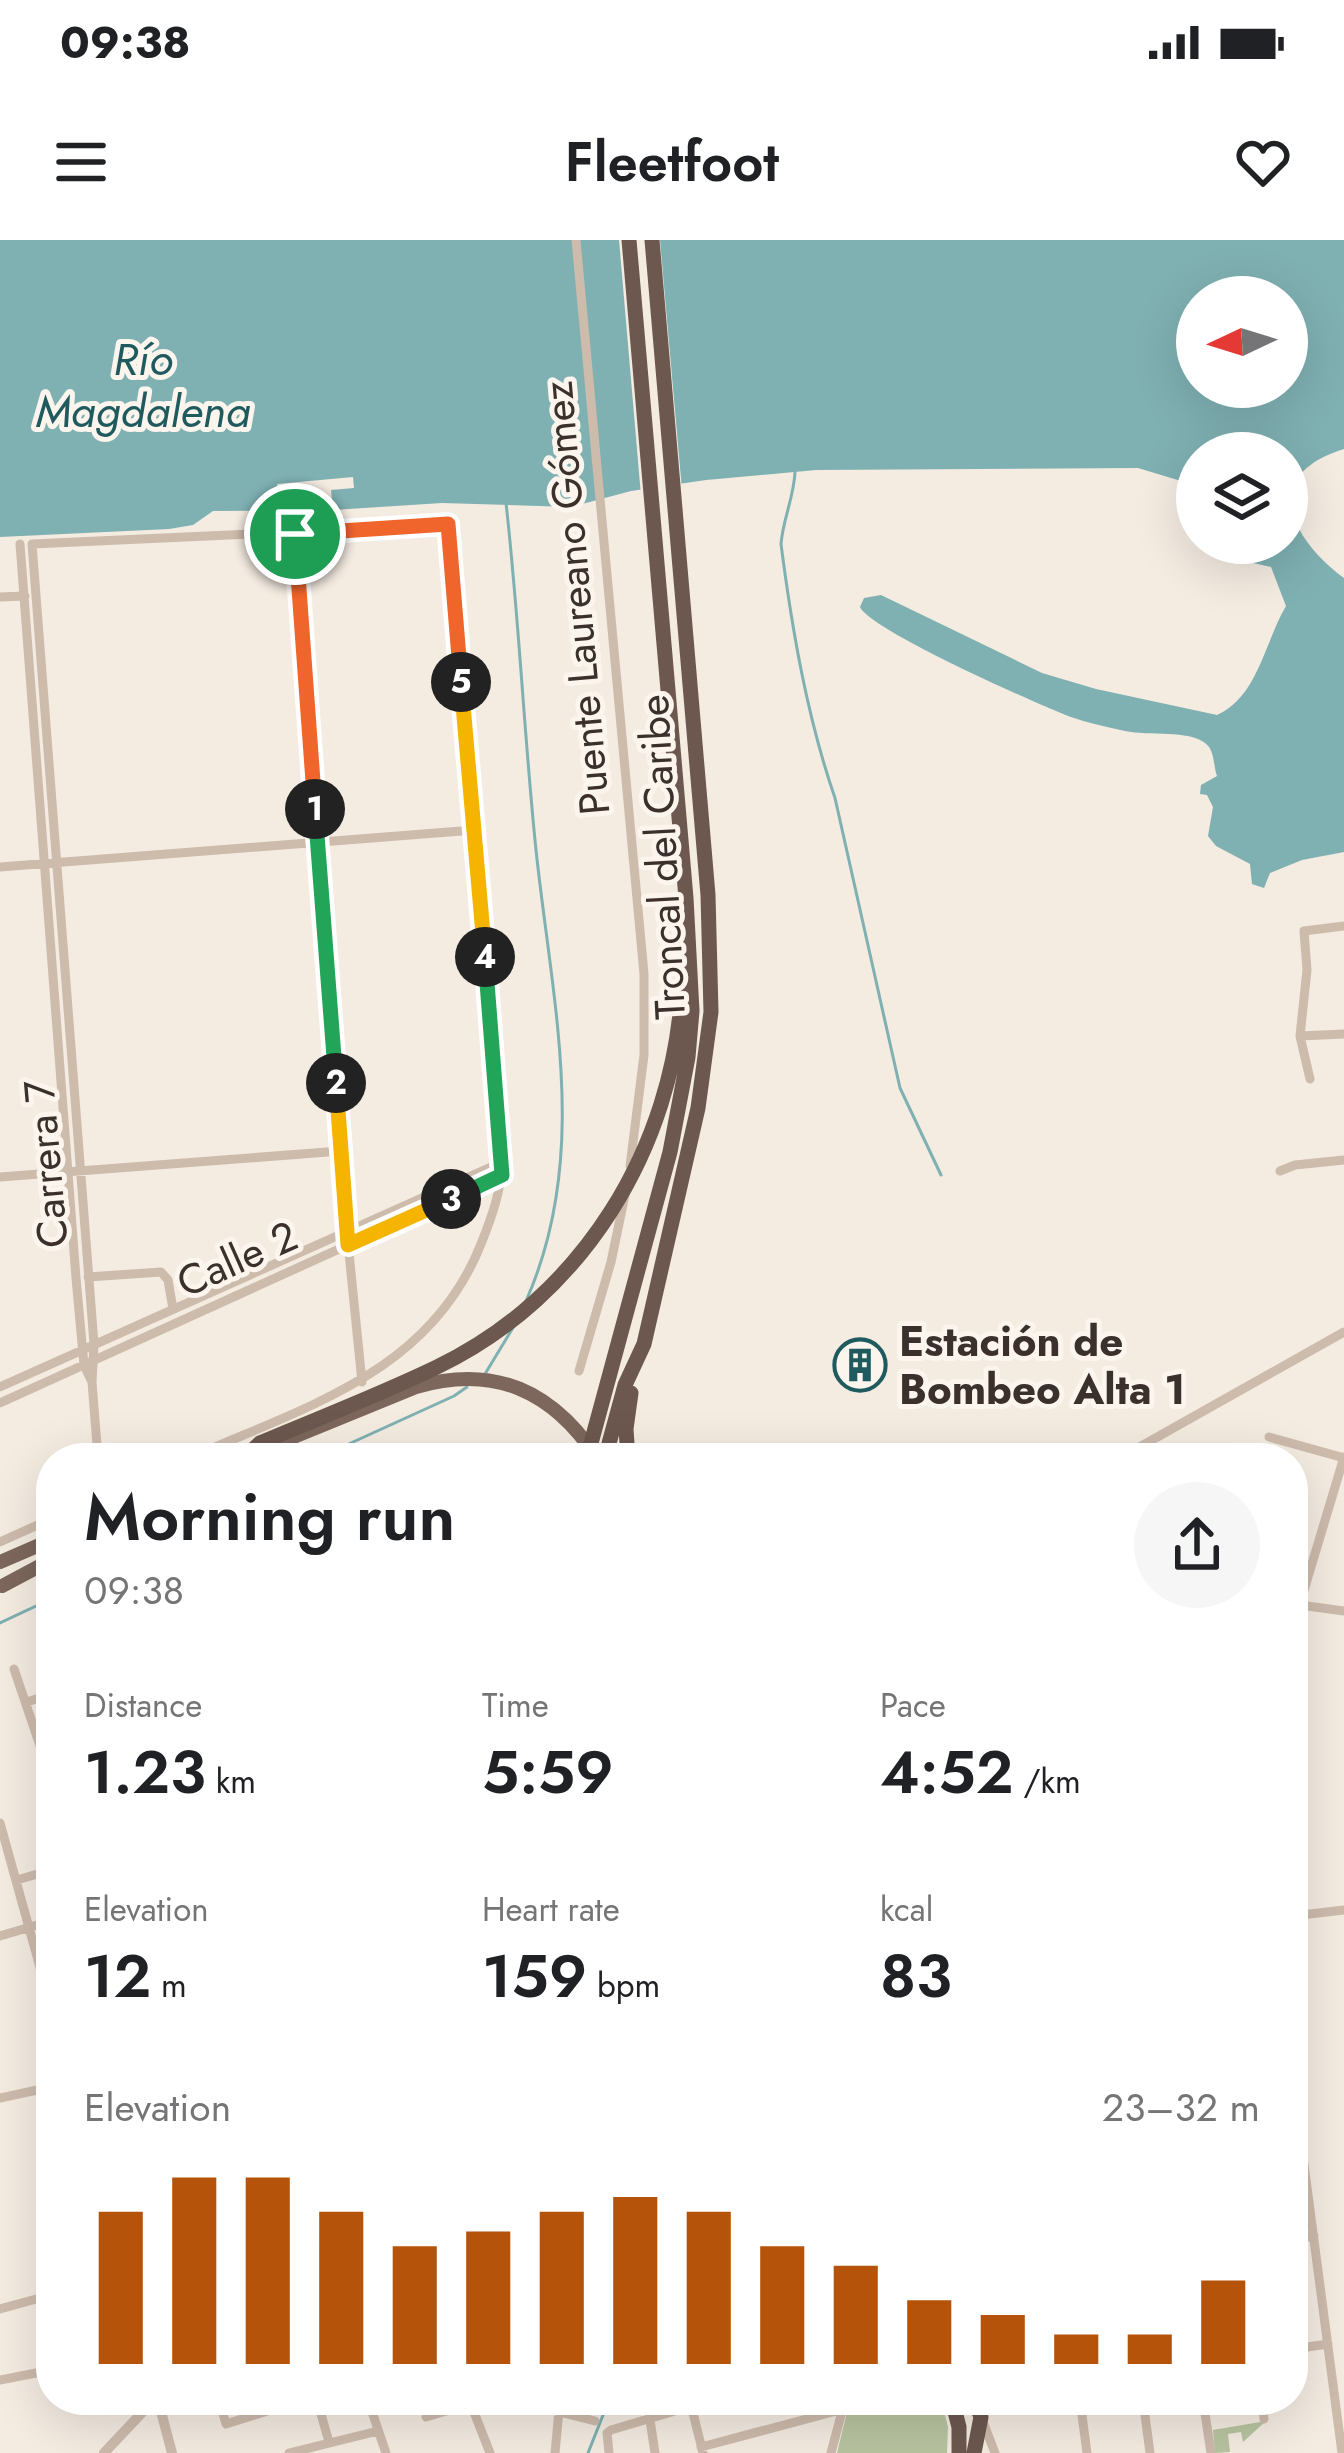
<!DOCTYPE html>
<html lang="en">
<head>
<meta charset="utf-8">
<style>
	body { margin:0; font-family:Jost,sans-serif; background:#f6f6f6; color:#202124; height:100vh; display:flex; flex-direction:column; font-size:45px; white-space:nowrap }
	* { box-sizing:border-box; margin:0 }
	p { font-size:39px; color:#757577 }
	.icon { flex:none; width:66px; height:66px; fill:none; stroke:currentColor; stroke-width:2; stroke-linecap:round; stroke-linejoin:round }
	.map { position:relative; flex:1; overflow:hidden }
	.panel { position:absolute; left:36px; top:1203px; width:1272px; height:972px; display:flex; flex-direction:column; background:#fff; border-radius:48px; box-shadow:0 12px 48px #0002 }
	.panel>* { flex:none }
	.needle { width:78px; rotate:266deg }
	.fabs { position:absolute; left:1176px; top:36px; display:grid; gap:24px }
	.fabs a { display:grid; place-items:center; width:132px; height:132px; border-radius:50%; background:#fff; box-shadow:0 12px 48px #0002; font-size:60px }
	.pin { position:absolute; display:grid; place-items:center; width:102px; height:102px; color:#fff; margin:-51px; border:6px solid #fff; border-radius:50%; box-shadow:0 3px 12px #0007 }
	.km { position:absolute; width:60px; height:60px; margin:-30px; border-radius:50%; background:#222; color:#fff; font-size:33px; line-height:60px; text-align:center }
	.round { display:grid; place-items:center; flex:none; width:126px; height:126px; border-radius:63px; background:#f6f6f6 }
	.headline { display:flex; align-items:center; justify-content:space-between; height:204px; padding:0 48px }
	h1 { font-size:66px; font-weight:600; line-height:90px }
	.figures { display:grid; grid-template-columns:repeat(3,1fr); gap:18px; height:204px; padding:12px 48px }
	.figures div { display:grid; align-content:center }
	.figures b { font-size:60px; font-weight:600 }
	.figures small { font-size:33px; font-weight:400 }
	.figures p { font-size:33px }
	.chart { height:336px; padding:24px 48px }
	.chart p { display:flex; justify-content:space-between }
	.chart svg { width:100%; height:216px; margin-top:12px; stroke:#b45309; stroke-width:6 }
	.status { display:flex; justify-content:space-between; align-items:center; height:84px; padding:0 60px; background:#fff; direction:ltr }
	.status svg { height:33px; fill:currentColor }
	header { display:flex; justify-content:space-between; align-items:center; height:156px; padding:0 48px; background:#fff; font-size:54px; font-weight:600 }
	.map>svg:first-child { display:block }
	.green { fill:#b8c4a0 }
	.water { fill:#7fb0b2; fill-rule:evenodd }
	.pier { fill:#f4ebe1 }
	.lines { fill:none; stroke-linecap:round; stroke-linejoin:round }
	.stream { stroke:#7fb0b2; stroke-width:3 }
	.minor { stroke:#cdbbac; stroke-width:9 }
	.tertiary { stroke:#cdbbac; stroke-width:10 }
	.primary { stroke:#7d675c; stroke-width:14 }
	.trunk { stroke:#6c584f; stroke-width:15 }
	.split-1-casing { stroke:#fff; stroke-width:24 }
	.split-2-casing { stroke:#fff; stroke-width:24 }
	.split-3-casing { stroke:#fff; stroke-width:24 }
	.split-4-casing { stroke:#fff; stroke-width:24 }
	.split-5-casing { stroke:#fff; stroke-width:24 }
	.split-6-casing { stroke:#fff; stroke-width:24 }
	.split-1 { stroke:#f0652b; stroke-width:15 }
	.split-2 { stroke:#22a559; stroke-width:15 }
	.split-3 { stroke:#f5b400; stroke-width:15 }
	.split-4 { stroke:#22a559; stroke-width:15 }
	.split-5 { stroke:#f5b400; stroke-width:15 }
	.split-6 { stroke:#f0652b; stroke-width:15 }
	.labels { text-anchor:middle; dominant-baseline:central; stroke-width:10; stroke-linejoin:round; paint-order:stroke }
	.street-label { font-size:42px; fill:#3b302b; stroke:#fbf5ee }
	.poi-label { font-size:42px; font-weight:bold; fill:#3b302b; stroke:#fbf5ee; text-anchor:start }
	.water-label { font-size:45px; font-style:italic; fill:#1f5a5e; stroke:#fbf5ee }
</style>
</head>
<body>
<div class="status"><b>09:38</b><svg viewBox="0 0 49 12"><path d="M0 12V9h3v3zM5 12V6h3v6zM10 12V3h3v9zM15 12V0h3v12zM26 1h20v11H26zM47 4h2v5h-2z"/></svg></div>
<header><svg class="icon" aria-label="menu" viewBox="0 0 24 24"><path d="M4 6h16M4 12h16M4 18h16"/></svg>Fleetfoot<svg class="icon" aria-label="heart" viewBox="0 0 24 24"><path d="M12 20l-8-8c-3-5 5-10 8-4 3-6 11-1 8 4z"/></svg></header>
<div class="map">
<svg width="1344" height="2213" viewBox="0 0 1344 2213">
	<rect width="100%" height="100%" fill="#f4ebe1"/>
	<path class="green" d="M850,2160H941L948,2187L947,2213H837Z
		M1266,2181L1243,2202L1241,2192L1228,2194L1230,2212L1215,2213L1213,2190Z"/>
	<path class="water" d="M0,0H1344V209C1259,235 1290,298 1344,338V612L1302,620L1270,633L1264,648L1252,644L1250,624L1216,606L1208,596L1213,567L1207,555L1200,554L1201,545L1217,536C1213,525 1215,510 1205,503C1189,490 1149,496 1125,491C1107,487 1088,483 1071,477C1039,465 870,390 860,367L864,358L881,355L1042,433L1096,449L1217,475C1258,457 1265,401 1286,366L1271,327L1253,323L1248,314L1249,304L1254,303H1287V213H1197V237L1181,241L1138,228L816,230L706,240L631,251L571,267L442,263L333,270L213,271L193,285L169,289L0,297ZM1197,57H1287V147H1197Z"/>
	<path class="pier" d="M619,0H660L682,250L641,256Z
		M353,237L354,248L331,250L333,270L298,271L297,253L278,254L277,244Z"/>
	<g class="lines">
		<path class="stream" d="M795,232C794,257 783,279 781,304C792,389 807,477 835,558L900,848L941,935
			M506,263C519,378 524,494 536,610C552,762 591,915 526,1061
			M485,1134L514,1086
			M318,1218L454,1156L467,1147
			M0,1383L51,1359
			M588,2213L609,2160"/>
		<path class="minor" d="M576,0L644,734V815L630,926
			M295,294L347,993L362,1142
			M20,304L76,1038L84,1125L91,1140
			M0,357L25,356
			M0,627L474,590
			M1300,796L1344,794
			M1310,839L1300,796L1307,730L1304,691L1344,686
			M1280,931L1295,925L1344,920
			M0,937L341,911
			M88,1037L161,1032L168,1040L173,1069
			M579,1131L611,1022L625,955
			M0,1147L502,922
			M0,1163L502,935
			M1269,1197L1344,1218
			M98,1218L92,1142L94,1104L32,304L448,285L502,922C502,949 491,979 481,1004C430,1133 306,1166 190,1218
			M1120,1218L1344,1092
			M0,1302L51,1279
			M1300,1365L1344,1371
			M1293,1387L1344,1217
			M14,1429L51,1538
			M27,1462L51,1454
			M0,1583L51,1767
			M17,1640L51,1630
			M1293,1676L1344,1670
			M0,1696L51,1681
			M1293,1841L1342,2213
			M0,1858L51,1847
			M1293,1999L1314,1996
			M0,2069L51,2055
			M1293,2109L1328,2104
			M0,2140L51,2130
			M219,2160L226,2184L302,2160
			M317,2160L329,2202
			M368,2160L386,2213
			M511,2160L595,2181
			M647,2160L655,2213
			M1080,2160L1087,2213
			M1143,2160L1150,2213
			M1203,2160L1211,2213
			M1262,2160L1264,2179
			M470,2162L490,2213
			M692,2169L703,2213
			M426,2177L483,2160
			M982,2179L995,2213
			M701,2207L844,2169
			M289,2213L378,2191
			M555,2213L560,2160
			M609,2213L607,2193L611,2190L712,2160
			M831,2213L845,2160"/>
		<path class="tertiary" d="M158,2160L172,2213
			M104,2213L154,2160"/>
		<path class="primary" d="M269,1207L416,1147C494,1124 553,1151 597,1218
			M534,1218L563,1213L578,1218
			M0,1322L51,1300
			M2,1346L51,1320"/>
		<path class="trunk" d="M245,1217L260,1203C319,1178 379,1155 437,1127C583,1057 674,907 682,748
			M587,1218L670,912L688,817L692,771L686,658L629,0
			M605,1218L625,1145L644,1104L698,868L711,772L708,655L652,0
			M628,1218L626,1189L631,1153
			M952,2160L959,2187V2213
			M974,2160L981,2177L974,2213"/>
	</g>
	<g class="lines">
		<g class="split-1-casing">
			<path id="split-1" d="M295,294L315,569"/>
		</g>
		<g class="split-2-casing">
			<path id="split-2" d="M315,569L336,843"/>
		</g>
		<g class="split-3-casing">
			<path id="split-3" d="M336,843L348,1005L451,959"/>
		</g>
		<g class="split-4-casing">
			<path id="split-4" d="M451,959L502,935L485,717"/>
		</g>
		<g class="split-5-casing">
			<path id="split-5" d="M461,442L485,717"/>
		</g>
		<g class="split-6-casing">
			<path id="split-6" d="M295,294L448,284L461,442"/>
		</g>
		<use href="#split-1" class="split-1"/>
		<use href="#split-2" class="split-2"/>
		<use href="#split-3" class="split-3"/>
		<use href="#split-4" class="split-4"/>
		<use href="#split-5" class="split-5"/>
		<use href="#split-6" class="split-6"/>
	</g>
	<defs>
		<g id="building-ring" transform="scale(2.7)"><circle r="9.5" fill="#fbf5ee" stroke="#1f5a5e" stroke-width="1.5"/><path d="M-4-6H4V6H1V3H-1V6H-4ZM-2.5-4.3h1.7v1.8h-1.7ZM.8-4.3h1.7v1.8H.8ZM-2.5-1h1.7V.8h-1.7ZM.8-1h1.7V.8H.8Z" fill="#1f5a5e"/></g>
	</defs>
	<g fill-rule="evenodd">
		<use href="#building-ring" x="860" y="1125"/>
	</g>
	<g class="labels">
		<g class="street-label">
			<text transform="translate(576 358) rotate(-95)">Puente Laureano Gómez</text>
			<text transform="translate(662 617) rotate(-93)">Troncal del Caribe</text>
			<text transform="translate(46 924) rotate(-95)">Carrera 7</text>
			<text transform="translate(237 1019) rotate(-24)">Calle 2</text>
		</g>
		<g class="poi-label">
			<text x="899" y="1101">Estación de<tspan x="899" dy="48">Bombeo Alta 1</tspan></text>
		</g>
		<g class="water-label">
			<text x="143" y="119">Río<tspan x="143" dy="52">Magdalena</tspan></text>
		</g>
	</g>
</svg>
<div class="fabs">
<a><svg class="needle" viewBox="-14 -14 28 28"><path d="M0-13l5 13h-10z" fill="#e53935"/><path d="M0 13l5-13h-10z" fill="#757577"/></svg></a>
<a><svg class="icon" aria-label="layers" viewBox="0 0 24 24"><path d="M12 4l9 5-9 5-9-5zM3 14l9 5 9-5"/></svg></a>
</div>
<div class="pin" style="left:295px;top:294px;background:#1e9e55"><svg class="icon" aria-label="arrive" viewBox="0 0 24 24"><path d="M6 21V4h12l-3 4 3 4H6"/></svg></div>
<b class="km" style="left:315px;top:569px">1</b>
<b class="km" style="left:336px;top:843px">2</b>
<b class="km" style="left:451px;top:959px">3</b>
<b class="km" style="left:485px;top:717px">4</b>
<b class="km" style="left:461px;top:442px">5</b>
<section class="panel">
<div class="headline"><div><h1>Morning run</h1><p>09:38</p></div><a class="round"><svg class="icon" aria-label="share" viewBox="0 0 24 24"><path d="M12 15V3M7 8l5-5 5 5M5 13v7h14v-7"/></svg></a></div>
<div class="figures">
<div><p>Distance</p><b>1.23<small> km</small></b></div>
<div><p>Time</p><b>5:59</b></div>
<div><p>Pace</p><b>4:52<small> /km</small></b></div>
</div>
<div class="figures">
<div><p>Elevation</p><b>12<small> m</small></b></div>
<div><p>Heart rate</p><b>159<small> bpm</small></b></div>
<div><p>kcal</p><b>83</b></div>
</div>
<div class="chart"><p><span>Elevation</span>23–32 m</p>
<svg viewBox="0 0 160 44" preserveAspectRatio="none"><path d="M5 44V13M15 44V6M25 44V6M35 44V13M45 44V20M55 44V17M65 44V13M75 44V10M85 44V13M95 44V20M105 44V24M115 44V31M125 44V34M135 44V38M145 44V38M155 44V27"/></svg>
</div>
</section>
</div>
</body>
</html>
